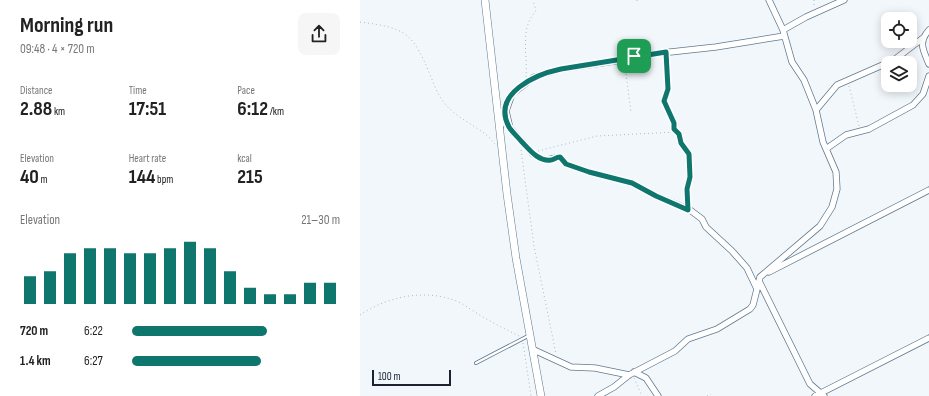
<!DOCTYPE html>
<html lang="en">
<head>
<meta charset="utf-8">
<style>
	body { margin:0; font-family:"Sofia Sans Condensed",sans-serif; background:#f6f6f6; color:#222; height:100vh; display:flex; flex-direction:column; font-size:15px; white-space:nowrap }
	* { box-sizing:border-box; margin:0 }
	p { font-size:13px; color:#767676 }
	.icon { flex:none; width:22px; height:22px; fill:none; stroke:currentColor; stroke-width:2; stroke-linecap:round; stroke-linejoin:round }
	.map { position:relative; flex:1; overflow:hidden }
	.drawer { display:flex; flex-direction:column; background:#fff; width:360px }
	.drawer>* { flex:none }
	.buttons { position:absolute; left:521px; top:12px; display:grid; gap:8px }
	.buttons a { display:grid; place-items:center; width:36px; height:36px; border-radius:8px; background:#fff; box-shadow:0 2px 10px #0003; font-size:20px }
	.scale { position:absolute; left:12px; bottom:10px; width:79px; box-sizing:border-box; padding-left:4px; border:2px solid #1c252f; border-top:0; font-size:11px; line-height:14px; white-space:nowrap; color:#1c252f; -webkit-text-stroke:3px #f2f7fc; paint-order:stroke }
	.pin { position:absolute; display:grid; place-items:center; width:34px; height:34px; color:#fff; margin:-17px; border-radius:8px; box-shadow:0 2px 6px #0006 }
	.round { display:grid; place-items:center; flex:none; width:42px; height:42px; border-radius:8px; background:#f6f6f6 }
	.head { display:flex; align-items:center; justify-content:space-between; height:68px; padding:0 20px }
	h1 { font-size:22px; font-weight:700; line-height:30px }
	.metrics { display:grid; grid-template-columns:repeat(3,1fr); gap:6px; height:68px; padding:4px 20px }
	.metrics div { display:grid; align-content:center }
	.metrics b { font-size:20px; font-weight:700 }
	.metrics small { font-size:11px; font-weight:400 }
	.metrics p { font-size:11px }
	.chart { height:112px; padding:8px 20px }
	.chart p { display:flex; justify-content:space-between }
	.chart svg { width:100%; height:72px; margin-top:4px; stroke:#0f766e; stroke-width:6 }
	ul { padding:0 20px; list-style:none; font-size:13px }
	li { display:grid; grid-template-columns:64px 48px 1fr; align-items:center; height:30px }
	li i { height:10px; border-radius:5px; background:#0f766e }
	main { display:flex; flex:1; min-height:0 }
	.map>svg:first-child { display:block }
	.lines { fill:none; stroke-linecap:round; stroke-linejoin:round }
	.service-casing { stroke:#627990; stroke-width:4 }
	.minor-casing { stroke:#627990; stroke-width:7 }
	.tertiary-casing { stroke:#627990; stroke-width:8 }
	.path { stroke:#b1b7be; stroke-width:1; stroke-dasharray:1 3; stroke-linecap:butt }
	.service { stroke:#fff; stroke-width:2.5 }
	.minor { stroke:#fff; stroke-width:5.5 }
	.tertiary { stroke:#fff; stroke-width:7 }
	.route-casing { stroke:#fff; stroke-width:8 }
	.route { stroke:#0f766e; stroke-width:5 }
</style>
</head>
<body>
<main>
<section class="drawer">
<div class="head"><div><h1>Morning run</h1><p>09:48 · 4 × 720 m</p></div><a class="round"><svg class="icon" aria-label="share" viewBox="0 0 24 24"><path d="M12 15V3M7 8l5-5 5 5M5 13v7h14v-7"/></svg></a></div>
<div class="metrics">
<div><p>Distance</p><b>2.88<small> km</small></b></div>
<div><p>Time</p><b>17:51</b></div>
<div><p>Pace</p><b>6:12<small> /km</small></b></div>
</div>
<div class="metrics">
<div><p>Elevation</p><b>40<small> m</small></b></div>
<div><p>Heart rate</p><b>144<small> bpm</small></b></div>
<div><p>kcal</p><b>215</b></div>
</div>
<div class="chart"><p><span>Elevation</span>21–30 m</p>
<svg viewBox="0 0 160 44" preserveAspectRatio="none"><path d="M5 44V27M15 44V24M25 44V13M35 44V10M45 44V10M55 44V13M65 44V13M75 44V10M85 44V6M95 44V10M105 44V24M115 44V34M125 44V38M135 44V38M145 44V31M155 44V31"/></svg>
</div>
<ul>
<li><b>720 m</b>6:22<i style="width:65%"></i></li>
<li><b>1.4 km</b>6:27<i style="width:62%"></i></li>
</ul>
</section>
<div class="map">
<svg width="569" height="396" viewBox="0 0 569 396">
	<rect width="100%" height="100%" fill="#f2f7fc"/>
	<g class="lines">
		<g class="service-casing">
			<path id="service" d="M116,363L168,336"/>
		</g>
		<g class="minor-casing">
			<path id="minor" d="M423,30L446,17L484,0
				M569,30C558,42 563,50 569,64
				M456,110L477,85L534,60L563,38
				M146,111L150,128L173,154L180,158L187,160L200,157L206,164L229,172L272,183L296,196L330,210L342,219L346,227L372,251L387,268L397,289
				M140,128L152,94L174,77L201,69L262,60L274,56L356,47L424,36
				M466,149L486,135L509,129L553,105L563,94L569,76
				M409,272L569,190
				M399,281L447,378L450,384L464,396
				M174,350L211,367L235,368L269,375
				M274,372L286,378L298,396
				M238,396L254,387L269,375L315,351L328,339L357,329L390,309L393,305L400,277L460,226L472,207L477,189L476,172L463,142L456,110L444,80L432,62L423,30L409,0
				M455,396L569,338"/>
		</g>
		<g class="tertiary-casing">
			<path id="tertiary" d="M125,0L147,194L156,258L181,396"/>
		</g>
		<path class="path" d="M277,0V3
			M454,0V7
			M0,22C47,28 53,33 71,77C75,87 79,98 87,106C101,122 122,127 135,144
			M307,59L308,89L304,101L314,123V129L319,134L322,144L329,154L330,177L327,189L328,203
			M265,66L271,112
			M166,77C168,55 159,29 176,11L173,0
			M489,86L499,126
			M161,150L174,246L196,354
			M178,151L237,136L317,132
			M0,315C27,297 62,289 94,300C102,303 110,309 118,314C131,322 145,329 159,336
			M163,343L171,396
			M274,378L282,396
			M347,396L351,394"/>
		<use href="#service" class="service"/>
		<use href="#minor" class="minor"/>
		<use href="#tertiary" class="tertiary"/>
	</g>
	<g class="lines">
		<g class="route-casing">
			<path id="route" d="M306,52L308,89L304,101L314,123V129L319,134L321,143L329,154L330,177L327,189L328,210L296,196L272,183L229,172L206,164L200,157C196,157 194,160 191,160C178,162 169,149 161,141C157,136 152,132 149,127C131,93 177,74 201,69Z"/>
		</g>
		<use href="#route" class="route"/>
	</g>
</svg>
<div class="buttons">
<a><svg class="icon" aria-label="locate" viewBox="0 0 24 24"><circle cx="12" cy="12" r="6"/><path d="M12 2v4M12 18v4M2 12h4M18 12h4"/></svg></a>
<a><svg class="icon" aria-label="layers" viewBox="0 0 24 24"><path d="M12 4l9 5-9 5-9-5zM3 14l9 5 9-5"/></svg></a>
</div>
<div class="scale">100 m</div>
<div class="pin" style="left:274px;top:56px;background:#1e9e55"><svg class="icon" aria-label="arrive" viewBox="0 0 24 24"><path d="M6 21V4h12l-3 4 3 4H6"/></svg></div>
</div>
</main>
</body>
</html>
